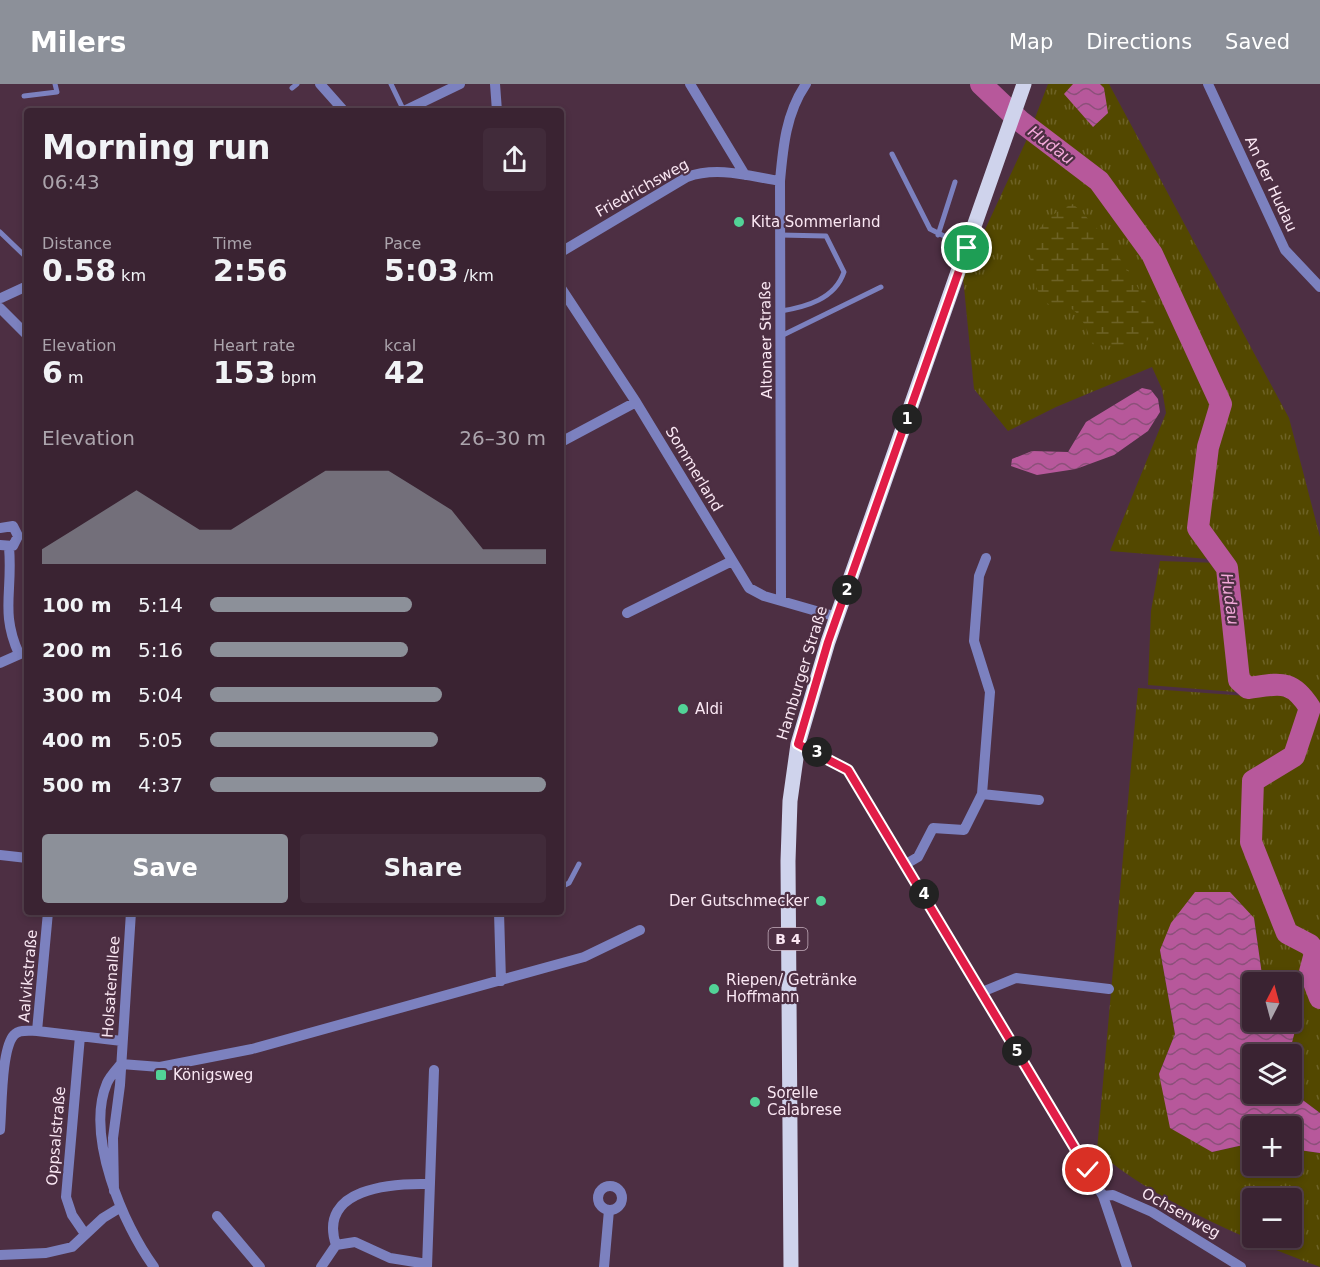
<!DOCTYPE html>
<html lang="en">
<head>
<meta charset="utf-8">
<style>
	body { margin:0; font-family:"DejaVu Sans",sans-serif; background:#412b3a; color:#f1f3f6; height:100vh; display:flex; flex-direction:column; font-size:22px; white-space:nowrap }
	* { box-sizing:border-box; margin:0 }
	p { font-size:20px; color:#aba4ac }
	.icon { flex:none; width:33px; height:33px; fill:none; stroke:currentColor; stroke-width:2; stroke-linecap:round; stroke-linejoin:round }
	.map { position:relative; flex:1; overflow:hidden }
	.sheet { position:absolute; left:24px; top:24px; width:540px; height:807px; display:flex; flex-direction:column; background:#3a2332; border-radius:6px; box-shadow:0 3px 9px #0003,0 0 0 2px #54404d }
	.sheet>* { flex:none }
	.needle { width:39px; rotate:6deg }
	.tools { position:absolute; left:1242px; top:888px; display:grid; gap:12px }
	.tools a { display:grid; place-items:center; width:60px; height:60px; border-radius:6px; background:#3a2332; box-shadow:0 3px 9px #0003,0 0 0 2px #54404d; font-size:30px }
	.pin { position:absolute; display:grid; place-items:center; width:51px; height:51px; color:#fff; margin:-26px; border:3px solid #fff; border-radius:50%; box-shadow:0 2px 6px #0007 }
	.km { position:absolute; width:30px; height:30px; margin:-15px; border-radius:50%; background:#222; color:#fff; font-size:16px; line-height:30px; text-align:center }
	.round { display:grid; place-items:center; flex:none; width:63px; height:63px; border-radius:6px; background:#412b3a }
	.head { display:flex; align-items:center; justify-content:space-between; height:102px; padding:0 18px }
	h1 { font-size:33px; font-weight:700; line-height:45px }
	.metrics { display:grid; grid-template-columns:repeat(3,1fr); gap:9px; height:102px; padding:6px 18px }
	.metrics div { display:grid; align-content:center }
	.metrics b { font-size:30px; font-weight:700 }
	.metrics small { font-size:16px; font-weight:400 }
	.metrics p { font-size:16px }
	.chart { height:168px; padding:12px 18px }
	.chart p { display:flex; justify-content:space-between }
	.chart svg { width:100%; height:108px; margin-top:6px; fill:#8c9099; opacity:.7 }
	.primary-button { display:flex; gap:12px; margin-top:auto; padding:12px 18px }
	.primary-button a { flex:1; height:69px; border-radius:6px; background:#8c9099; color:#fff; font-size:24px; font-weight:700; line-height:69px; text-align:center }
	.primary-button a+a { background:#412b3a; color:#f1f3f6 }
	ul { padding:0 18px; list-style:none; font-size:20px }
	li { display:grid; grid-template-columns:96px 72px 1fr; align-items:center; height:45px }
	li i { height:15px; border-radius:8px; background:#8c9099 }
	header { display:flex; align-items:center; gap:36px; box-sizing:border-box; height:84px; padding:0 30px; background:#8c9099; color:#fff }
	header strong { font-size:28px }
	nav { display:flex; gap:33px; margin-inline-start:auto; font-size:21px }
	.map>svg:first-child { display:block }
	.grass { fill:url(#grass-tufts); fill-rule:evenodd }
	.wetland { fill:url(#wetland-marsh) }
	.water { fill:url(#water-waves) }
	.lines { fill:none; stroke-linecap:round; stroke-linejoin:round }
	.river { stroke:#b7589b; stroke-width:22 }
	.service { stroke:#7c81bf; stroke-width:5 }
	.minor { stroke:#7c81bf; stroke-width:10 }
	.primary { stroke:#cfd3ec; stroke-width:15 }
	.route-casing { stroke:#fff; stroke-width:12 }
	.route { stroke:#e11d48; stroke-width:8 }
	.poi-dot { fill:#52d397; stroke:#4d2f43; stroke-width:2 }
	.labels { text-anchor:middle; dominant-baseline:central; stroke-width:4.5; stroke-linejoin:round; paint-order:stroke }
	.shield { fill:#4d2f43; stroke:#c6b0be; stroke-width:1.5 }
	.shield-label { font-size:14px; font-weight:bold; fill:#fae7f3 }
	.street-label { font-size:15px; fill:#fae7f3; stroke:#4d2f43 }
	.poi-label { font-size:15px; fill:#fae7f3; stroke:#4d2f43; text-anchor:start }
	.water-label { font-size:16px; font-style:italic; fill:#f3a9da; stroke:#4d2f43 }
</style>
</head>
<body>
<header>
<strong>Milers</strong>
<nav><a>Map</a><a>Directions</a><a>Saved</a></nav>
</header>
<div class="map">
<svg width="1320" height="1183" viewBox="0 0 1320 1183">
	<defs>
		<pattern id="grass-tufts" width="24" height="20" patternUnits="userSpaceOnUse" patternTransform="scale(1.5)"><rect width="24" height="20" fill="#534800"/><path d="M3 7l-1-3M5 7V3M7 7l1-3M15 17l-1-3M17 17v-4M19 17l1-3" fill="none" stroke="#6d6226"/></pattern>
		<pattern id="wetland-marsh" width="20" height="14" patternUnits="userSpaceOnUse" patternTransform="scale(1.5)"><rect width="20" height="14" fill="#534800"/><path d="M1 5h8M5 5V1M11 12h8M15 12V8" fill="none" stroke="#6d6226"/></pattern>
		<pattern id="water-waves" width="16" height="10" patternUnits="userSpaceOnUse" patternTransform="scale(1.5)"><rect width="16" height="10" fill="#b7589b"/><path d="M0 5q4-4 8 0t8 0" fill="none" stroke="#8c507a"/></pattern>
	</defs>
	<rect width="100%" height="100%" fill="#4d2f43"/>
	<path class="grass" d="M1048,0H1109L1289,334L1320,453V1029L1292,1008V970H1289L1295,947L1288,938H1292V898H1263L1254,834L1160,866L1175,950L1159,990L1212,1068L1252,1059V1082H1292V1065L1320,1069V1183C1257,1160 1147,1114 1097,1066L1138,604L1247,612L1233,477L1110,467L1166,329L1162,305L1152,283L1056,323L1008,347L974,305L963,193L1027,55ZM1252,1114H1292V1154H1252Z
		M1160,477L1220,479L1235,608L1148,601L1151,527Z"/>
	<path class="wetland" d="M1073,120C1109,152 1137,198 1157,241L1147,257L1116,262L1093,261C1088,248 1082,229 1068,223C1059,220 1053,225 1046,218C1038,211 1034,198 1032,189C1025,156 1042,132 1073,120Z"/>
	<path class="water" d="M1073,0H1100L1104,4L1108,29L1093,43L1064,10Z
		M1142,304L1151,306L1158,315L1160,328L1148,347L1114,371L1076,385L1037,391L1011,382L1012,375L1032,367L1068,368L1086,338Z
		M1195,808H1230L1254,834L1263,898H1252V938H1288L1295,947L1289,970H1252V1010L1292,1008L1320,1029V1069L1292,1065V1042H1252V1059L1212,1068L1170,1044L1159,990L1175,950L1160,866L1171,839Z"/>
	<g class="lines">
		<path class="river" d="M981,0L1020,37L1099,97L1152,170L1221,320L1208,363L1198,444L1227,484L1239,596L1248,604C1279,600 1291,594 1310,624L1294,672L1253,697L1251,758L1287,849L1310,861L1315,869L1310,888L1320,914"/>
		<path class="service" d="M391,0L404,27
			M292,4L297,0
			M24,12L57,8L55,0
			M892,70L930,145L966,163
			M0,148L27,174
			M780,151L826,152L844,188C835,215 806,223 781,227
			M938,151L955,98
			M781,252L881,203
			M561,803L569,799L579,780"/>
		<path class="minor" d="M320,0L344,27
			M495,0L497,27
			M690,0L745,91
			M1208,0L1285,166L1320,203
			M404,27L460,0
			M561,168L687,93C717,82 749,92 780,97
			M561,204L636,318L749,504L764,512L837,533
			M1,214L27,202
			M0,224L27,251
			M561,358L636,318
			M0,444L13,442L18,452L13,462L0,461
			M9,463C13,508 0,528 19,570
			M781,517L780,97C783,63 786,29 806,0
			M627,529L732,477
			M0,579L27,567
			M798,660L848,686L1103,1112L1127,1183
			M982,710L990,608L974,557L979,492L986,474
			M0,771L27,774
			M906,780L918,773L933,744L964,746L982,710L1039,716
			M48,828L37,947L122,957
			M499,828L501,897
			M982,908L1016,894L1109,905
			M80,952L66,1113L72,1131L85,1150
			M121,980L160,983L252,965L584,873L640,846
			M121,980C116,986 110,992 107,999C85,1051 123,1141 154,1183
			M0,1046C2,1025 1,965 14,951C19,945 30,947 37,947
			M598 1114a12 12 0 1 1 24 0a12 12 0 1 1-24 0Z
			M114,1107L113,1054L120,1001L131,828
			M1103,1112L1113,1111L1152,1128L1241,1183
			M217,1132L260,1183
			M0,1171L46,1169L72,1163L103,1134L121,1123
			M427,1180L390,1174L355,1158L336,1161C317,1104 392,1099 430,1100
			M321,1183L336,1161
			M427,1183L434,986
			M604,1183L609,1126"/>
		<path class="primary" d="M791,1183L788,777L790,717L798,660L828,558L1024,0"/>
	</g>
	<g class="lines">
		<g class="route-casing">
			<path id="route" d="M967,164L828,558L798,660L848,686L1088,1086"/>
		</g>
		<use href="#route" class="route"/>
	</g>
	<g class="poi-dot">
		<circle cx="739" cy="138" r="6"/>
		<circle cx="683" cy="625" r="6"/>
		<circle cx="821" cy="817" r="6"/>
		<circle cx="714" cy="905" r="6"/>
		<rect x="155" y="985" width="12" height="12" rx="3"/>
		<circle cx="755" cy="1018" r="6"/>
	</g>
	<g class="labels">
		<rect class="shield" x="768.5" y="844" width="39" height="22" rx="4.5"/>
		<g class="shield-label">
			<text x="788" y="855">B 4</text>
		</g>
		<g class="street-label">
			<text transform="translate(1271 100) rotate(65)">An der Hudau</text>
			<text transform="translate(642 104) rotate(-29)">Friedrichsweg</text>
			<text transform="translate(766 256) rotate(-91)">Altonaer Straße</text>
			<text transform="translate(694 385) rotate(59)">Sommerland</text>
			<text transform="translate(802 589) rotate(-73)">Hamburger Straße</text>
			<text transform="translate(28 892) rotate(-85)">Aalvikstraße</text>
			<text transform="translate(111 903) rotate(-86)">Holsatenallee</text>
			<text transform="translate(56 1052) rotate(-85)">Oppsalstraße</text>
			<text transform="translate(1181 1129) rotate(29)">Ochsenweg</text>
		</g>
		<g class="poi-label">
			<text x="751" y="138">Kita Sommerland</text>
			<text x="695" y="625">Aldi</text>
			<text x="809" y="817" text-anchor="end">Der Gutschmecker</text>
			<text x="726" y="896">Riepen/ Getränke<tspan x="726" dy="17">Hoffmann</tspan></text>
			<text x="173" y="991">Königsweg</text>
			<text x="767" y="1009">Sorelle<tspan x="767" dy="17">Calabrese</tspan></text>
		</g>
		<g class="water-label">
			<text transform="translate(1051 61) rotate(37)">Hudau</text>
			<text transform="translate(1230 515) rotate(82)">Hudau</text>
		</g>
	</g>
</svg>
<div class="tools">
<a><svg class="needle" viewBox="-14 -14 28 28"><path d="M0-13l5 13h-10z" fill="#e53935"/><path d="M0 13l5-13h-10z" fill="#aba4ac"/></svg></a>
<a><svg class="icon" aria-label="layers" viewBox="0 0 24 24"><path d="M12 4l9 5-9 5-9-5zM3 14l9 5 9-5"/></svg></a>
<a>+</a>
<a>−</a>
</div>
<div class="pin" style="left:967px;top:164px;background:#1e9e55"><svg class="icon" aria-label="arrive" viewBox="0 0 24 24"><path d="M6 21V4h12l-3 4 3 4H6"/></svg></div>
<div class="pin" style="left:1088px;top:1086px;background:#d93025"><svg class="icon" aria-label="check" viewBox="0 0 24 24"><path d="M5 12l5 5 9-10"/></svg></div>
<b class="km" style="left:907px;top:335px">1</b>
<b class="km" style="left:847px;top:506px">2</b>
<b class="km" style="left:817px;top:668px">3</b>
<b class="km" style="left:924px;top:810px">4</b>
<b class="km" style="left:1017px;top:967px">5</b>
<section class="sheet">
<div class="head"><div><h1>Morning run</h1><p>06:43</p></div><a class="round"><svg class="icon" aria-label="share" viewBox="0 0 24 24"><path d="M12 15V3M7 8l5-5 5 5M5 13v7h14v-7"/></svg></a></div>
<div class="metrics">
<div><p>Distance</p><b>0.58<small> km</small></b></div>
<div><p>Time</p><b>2:56</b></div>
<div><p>Pace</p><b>5:03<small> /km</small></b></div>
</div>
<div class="metrics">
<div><p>Elevation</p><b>6<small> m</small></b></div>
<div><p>Heart rate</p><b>153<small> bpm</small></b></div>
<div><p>kcal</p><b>42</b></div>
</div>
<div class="chart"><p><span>Elevation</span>26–30 m</p>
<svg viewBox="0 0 160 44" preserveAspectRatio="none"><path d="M0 44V38L10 30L20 22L30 14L40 22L50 30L60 30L70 22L80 14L90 6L100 6L110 6L120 14L130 22L140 38L150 38L160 38V44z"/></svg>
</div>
<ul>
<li><b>100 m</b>5:14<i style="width:60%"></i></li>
<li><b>200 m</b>5:16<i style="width:59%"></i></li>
<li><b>300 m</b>5:04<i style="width:69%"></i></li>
<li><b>400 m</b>5:05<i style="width:68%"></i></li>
<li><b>500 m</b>4:37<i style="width:100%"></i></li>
</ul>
<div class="primary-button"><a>Save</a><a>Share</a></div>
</section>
</div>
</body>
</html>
